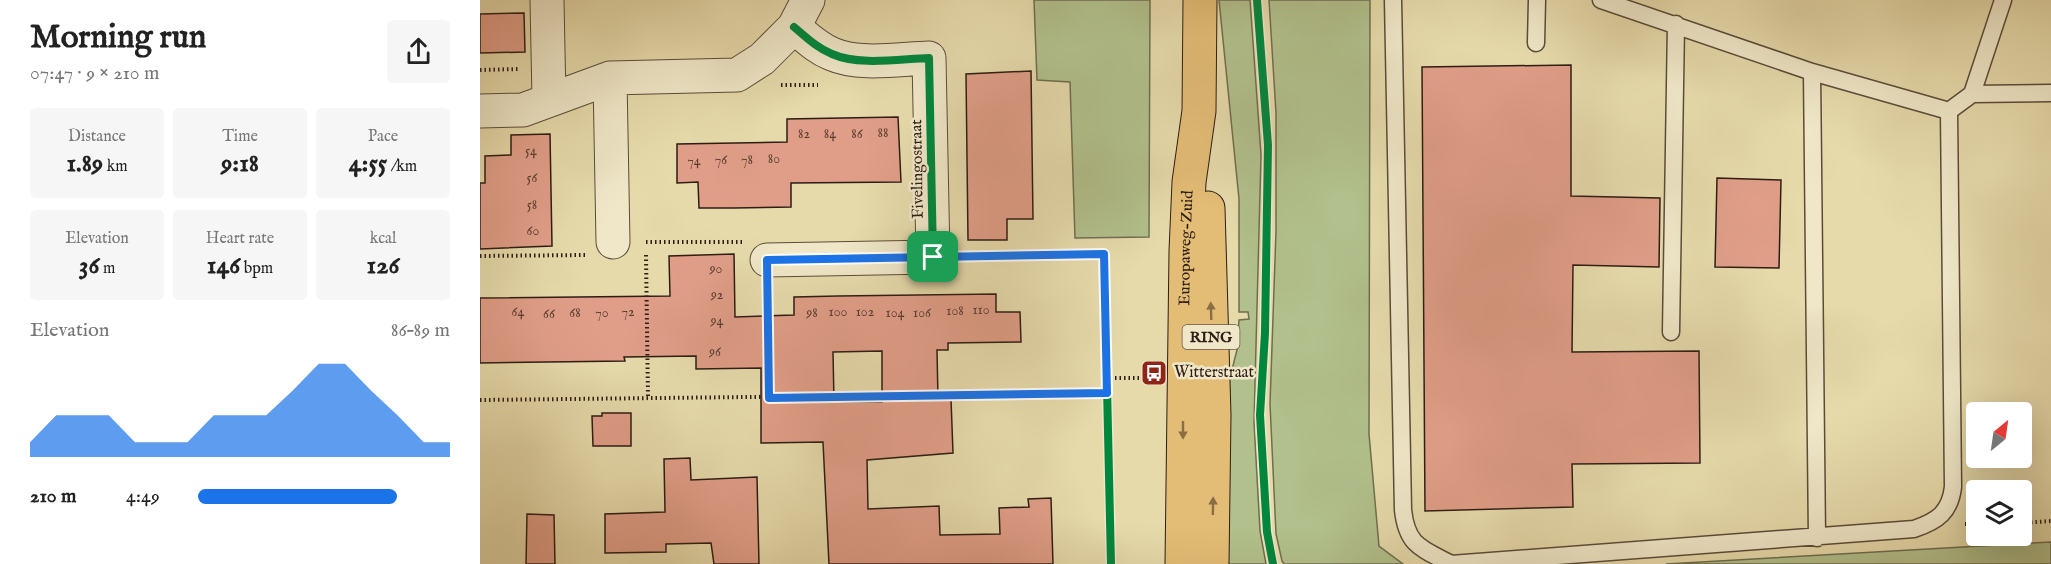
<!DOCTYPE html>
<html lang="en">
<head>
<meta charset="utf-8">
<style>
	body { margin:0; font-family:"IM FELL English",serif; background:#f6f6f6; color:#222; height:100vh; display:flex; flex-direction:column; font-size:22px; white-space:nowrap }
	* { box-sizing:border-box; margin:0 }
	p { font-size:20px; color:#767676 }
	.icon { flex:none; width:33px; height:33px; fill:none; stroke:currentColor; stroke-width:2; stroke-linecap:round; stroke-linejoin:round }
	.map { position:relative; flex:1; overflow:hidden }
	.sheet { display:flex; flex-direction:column; background:#fff; width:480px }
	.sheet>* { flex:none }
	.needle { width:39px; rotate:29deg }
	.controls { position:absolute; left:1486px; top:402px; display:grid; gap:12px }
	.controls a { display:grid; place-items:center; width:66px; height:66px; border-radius:6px; background:#fff; box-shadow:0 6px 24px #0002; font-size:30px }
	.pin { position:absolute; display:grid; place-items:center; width:51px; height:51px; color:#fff; margin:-26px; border-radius:12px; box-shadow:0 3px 9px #0006 }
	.round { display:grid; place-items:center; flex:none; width:63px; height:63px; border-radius:6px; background:#f6f6f6 }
	.summary { display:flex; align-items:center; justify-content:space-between; height:102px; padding:0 30px }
	h1 { font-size:33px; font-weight:700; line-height:45px }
	.metrics { display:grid; grid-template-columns:repeat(3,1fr); gap:9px; height:102px; padding:6px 30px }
	.metrics div { display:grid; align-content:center; border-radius:6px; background:#f6f6f6; text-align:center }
	.metrics b { font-size:26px; font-weight:700 }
	.metrics small { font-size:16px; font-weight:400 }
	.metrics p { font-size:16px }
	.chart { height:168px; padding:12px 30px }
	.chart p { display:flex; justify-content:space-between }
	.chart svg { width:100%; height:108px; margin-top:6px; fill:#1a73e8; opacity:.7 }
	ul { padding:0 30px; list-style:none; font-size:20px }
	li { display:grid; grid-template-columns:96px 72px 1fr; align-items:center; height:45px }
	li i { height:15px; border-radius:8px; background:#1a73e8 }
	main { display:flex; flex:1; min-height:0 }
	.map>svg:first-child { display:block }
	.green { fill:#b1c08c; stroke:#6f6e50; stroke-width:1.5 }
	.building { fill:#e09e88; stroke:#2d1d14; stroke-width:1.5; fill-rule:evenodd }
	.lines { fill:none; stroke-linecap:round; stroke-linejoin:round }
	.service-casing { stroke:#5b4c3a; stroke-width:19 }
	.minor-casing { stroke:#5b4c3a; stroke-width:35 }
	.primary-casing { stroke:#2d1d14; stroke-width:35 }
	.path { stroke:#2d1d14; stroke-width:4; stroke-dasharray:1.5 3; stroke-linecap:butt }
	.service { stroke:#efe7c8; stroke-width:16 }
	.minor { stroke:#efe7c8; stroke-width:33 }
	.primary { stroke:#e3bd76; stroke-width:33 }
	.cycleway-casing { stroke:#efe7c8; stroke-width:11 }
	.cycleway { stroke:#00873e; stroke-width:8 }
	.oneway { fill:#886d45 }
	.route-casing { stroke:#fff; stroke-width:12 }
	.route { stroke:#1a73e8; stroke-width:8 }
	.labels { text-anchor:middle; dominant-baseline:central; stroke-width:5; stroke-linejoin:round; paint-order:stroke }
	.number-label { font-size:14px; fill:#5a3d31 }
	.shield { fill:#efe7c8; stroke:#675a4a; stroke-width:1.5 }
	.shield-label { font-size:15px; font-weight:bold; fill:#2d1d14 }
	.street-label { font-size:16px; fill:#2d1d14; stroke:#efe7c8 }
	.poi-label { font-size:16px; fill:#2d1d14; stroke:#efe7c8; text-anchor:start }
</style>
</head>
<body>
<main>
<section class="sheet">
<div class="summary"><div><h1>Morning run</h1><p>07:47 · 9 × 210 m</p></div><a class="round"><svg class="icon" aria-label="share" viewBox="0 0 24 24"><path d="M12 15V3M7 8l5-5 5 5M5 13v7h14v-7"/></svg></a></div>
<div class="metrics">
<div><p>Distance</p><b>1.89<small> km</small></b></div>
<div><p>Time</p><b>9:18</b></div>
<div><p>Pace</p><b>4:55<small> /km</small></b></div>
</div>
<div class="metrics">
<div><p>Elevation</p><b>36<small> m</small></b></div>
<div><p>Heart rate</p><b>146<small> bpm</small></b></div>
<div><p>kcal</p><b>126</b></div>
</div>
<div class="chart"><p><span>Elevation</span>86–89 m</p>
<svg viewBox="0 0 160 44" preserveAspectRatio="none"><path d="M0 44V38L10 27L20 27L30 27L40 38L50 38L60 38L70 27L80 27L90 27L100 17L110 6L120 6L130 17L140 27L150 38L160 38V44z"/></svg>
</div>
<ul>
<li><b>210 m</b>4:49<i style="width:79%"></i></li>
</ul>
</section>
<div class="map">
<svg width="1571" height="564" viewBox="0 0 1571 564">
	<rect width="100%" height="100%" fill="#e6daab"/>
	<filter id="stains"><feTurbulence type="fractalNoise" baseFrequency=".00333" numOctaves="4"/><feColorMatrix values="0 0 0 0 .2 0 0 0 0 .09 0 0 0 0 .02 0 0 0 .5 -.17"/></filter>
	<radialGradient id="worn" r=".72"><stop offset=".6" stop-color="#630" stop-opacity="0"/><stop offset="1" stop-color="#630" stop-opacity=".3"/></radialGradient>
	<path class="green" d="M554,0H670L669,237L595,238L590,82L557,80Z
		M739,0H770L781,155L774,422L780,531L786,564H742V409L757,350L759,320L769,319L768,312H759V199Z
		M789,0H890L889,434L899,546L923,564H804L802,561L796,534L790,404L796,231V113Z
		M1571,542V564H1186Z"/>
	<path class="building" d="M44,13L45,52L0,53V14Z
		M1091,65V196L1180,198L1179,267L1093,265L1092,352L1219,351L1220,463L1092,464L1093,507L945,511L942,67Z
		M551,71L553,219H527V240H488L486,74Z
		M418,117L421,182L311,183V207L254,208H219L218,182L197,183V144L307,142V119Z
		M70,134L72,246L0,249V183H5V156L31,155V135Z
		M1237,178L1301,180L1299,268L1235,267Z
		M254,254L255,317L314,315V297L358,296L516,294V312H540L541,342L468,343V350H457L458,399H471L473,453L387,460L388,509L459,506L460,535L520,534L519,508L549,507L548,499L571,498L573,564H349L343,442L281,443V368L216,369V356L144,357L145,361L0,363V298L190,296L189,256ZM402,351V402H354L353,352Z
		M122,413H151V446H113L112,416H122Z
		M210,458L211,480L277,477L279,564H234L231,543L186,544V552L125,553V514L185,512L184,459Z
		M47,514L74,515L75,564H46Z"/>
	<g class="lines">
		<g class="service-casing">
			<path id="service" d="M913,0L923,510C927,546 941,548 971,564L1434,529C1458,521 1470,512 1473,487L1469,111
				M1121,0L1332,72L1469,111L1492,94L1571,93
				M1056,43L1057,0
				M1332,72L1337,538
				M1492,94L1523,0
				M1191,332L1196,24"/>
		</g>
		<g class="minor-casing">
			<path id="minor" d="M67,0L69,100
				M130,78L133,242
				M0,111L43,110L130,78L257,75L282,59L314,27L328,0
				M287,260L453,257L449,58C419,59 379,66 352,54C337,48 326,37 314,27"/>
		</g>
		<g class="primary-casing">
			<g id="primary">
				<path d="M728,208L734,415L732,564"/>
				<path id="s1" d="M702,564L706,251L709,182L719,111L720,0"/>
			</g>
		</g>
		<path class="path" d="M0,70L38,69
			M301,85H338
			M166,242H262
			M166,255L168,398
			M0,256L105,255
			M287,290L289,397
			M626,378H673
			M0,400L627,393
			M1542,523L1571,521
			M1485,524H1497"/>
		<use href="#service" class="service"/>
		<use href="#minor" class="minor"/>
		<use href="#primary" class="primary"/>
		<g class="cycleway-casing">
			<path id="cycleway" d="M777,0L788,145L785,333L780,415L787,532L793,564
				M453,257L624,254L631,564
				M287,260L453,257L449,58C419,59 379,66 352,54C337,48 326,37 314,27"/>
		</g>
		<use href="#cycleway" class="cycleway"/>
	</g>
	<defs><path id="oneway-solid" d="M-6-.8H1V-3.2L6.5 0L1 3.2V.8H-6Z" transform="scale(1.5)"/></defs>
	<g class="oneway">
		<use href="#oneway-solid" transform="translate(731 311) rotate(-92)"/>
		<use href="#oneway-solid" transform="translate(703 430) rotate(90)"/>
		<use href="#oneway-solid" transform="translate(733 506) rotate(-89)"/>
	</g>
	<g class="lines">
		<g class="route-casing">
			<path id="route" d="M624,254L627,393L289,398L287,260Z"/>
		</g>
		<use href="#route" class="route"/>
	</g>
	<defs>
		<g id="bus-square" transform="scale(1.35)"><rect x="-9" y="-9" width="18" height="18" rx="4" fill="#8f2418" stroke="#efe7c8"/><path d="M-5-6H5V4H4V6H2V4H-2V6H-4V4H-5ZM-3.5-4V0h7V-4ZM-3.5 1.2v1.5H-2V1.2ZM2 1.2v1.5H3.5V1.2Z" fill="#fff"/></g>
	</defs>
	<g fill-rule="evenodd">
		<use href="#bus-square" x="674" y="373"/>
	</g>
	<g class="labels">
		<g class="number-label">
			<text x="403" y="133">88</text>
			<text x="324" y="134">82</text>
			<text x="350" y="134">84</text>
			<text x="377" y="134">86</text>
			<text x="51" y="151">54</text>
			<text x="294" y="159">80</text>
			<text x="241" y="160">76</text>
			<text x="267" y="160">78</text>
			<text x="214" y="161">74</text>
			<text x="52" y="178">56</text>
			<text x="52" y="205">58</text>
			<text x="53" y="231">60</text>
			<text x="236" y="269">90</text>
			<text x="237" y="295">92</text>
			<text x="501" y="310">110</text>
			<text x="475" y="311">108</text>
			<text x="38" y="312">64</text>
			<text x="148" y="312">72</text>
			<text x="358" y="312">100</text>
			<text x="385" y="312">102</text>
			<text x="95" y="313">68</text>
			<text x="122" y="313">70</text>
			<text x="332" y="313">98</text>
			<text x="415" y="313">104</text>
			<text x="442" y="313">106</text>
			<text x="69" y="314">66</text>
			<text x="237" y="321">94</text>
			<text x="235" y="352">96</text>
		</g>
		<rect class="shield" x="702.5" y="325" width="57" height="24" rx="4.5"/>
		<g class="shield-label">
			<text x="731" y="337">RING</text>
		</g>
		<g class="street-label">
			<text transform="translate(438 169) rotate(-91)">Fivelingostraat</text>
			<text stroke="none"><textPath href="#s1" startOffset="316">Europaweg-Zuid</textPath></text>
		</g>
		<g class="poi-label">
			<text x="694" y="373">Witterstraat</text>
		</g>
	</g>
	<rect width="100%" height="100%" filter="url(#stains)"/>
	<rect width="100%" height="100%" fill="url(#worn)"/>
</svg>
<div class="controls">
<a><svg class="needle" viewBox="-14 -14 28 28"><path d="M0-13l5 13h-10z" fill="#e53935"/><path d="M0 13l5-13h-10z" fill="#767676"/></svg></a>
<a><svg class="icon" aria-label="layers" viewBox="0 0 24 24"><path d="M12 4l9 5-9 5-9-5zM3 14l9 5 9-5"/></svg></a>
</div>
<div class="pin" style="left:453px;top:257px;background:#1e9e55"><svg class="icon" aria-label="arrive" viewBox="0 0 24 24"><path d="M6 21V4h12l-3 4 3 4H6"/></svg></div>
</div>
</main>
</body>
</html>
